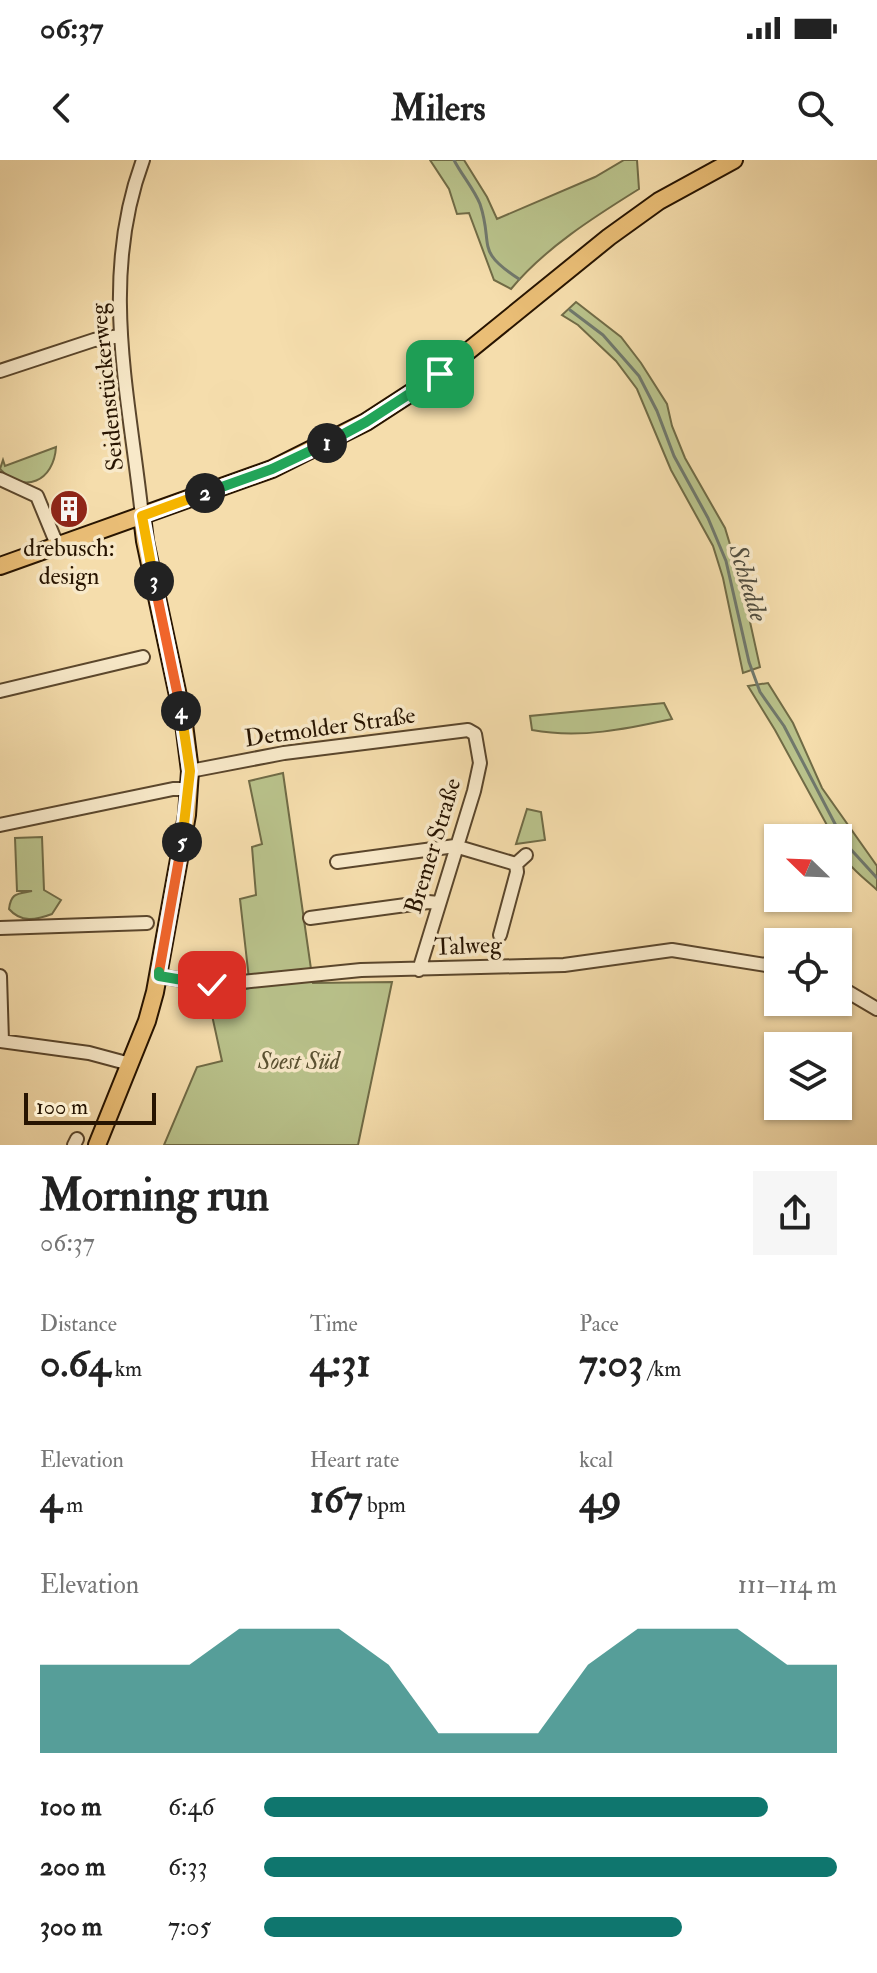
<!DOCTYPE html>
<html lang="en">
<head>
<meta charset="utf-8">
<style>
	body { margin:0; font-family:"IM FELL Double Pica",serif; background:#f6f6f6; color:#222; height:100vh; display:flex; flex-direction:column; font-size:30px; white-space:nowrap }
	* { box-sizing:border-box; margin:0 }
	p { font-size:26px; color:#767676 }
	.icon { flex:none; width:44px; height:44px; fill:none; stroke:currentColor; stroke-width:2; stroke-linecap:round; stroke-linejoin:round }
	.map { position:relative; height:985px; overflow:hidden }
	.drawer { display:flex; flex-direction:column; background:#fff; flex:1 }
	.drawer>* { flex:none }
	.needle { width:52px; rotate:293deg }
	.buttons { position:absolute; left:764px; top:664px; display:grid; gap:16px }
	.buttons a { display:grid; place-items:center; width:88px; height:88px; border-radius:0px; background:#fff; box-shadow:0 2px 6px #0004; font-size:40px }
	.scale { position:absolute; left:24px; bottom:20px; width:132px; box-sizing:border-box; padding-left:8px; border:4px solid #271401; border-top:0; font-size:22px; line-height:28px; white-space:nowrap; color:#271401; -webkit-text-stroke:6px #f8e9c9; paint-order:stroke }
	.pin { position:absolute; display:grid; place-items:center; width:68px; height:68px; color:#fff; margin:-34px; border-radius:16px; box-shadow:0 4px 12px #0006 }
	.km { position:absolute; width:40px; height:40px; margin:-20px; border-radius:50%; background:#222; color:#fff; font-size:22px; line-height:40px; text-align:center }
	.round { display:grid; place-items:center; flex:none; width:84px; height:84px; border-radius:0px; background:#f6f6f6 }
	.head { display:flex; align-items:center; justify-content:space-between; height:136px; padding:0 40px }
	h1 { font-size:44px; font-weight:700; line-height:60px }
	.metrics { display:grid; grid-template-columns:repeat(3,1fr); gap:12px; height:136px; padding:8px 40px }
	.metrics div { display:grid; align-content:center }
	.metrics b { font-size:40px; font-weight:700 }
	.metrics small { font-size:22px; font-weight:400 }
	.metrics p { font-size:22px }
	.chart { height:224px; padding:16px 40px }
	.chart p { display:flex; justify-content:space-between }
	.chart svg { width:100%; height:144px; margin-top:8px; fill:#0f766e; opacity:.7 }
	ul { padding:0 40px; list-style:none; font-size:26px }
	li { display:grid; grid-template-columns:128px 96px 1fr; align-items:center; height:60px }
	li i { height:20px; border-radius:10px; background:#0f766e }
	.status { display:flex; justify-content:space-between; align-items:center; height:56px; padding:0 40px; background:#fff; direction:ltr }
	.status svg { height:22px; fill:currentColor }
	header { display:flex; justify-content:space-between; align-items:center; height:104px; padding:0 40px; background:#fff; font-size:36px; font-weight:700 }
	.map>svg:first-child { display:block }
	.green { fill:#b9c28b; stroke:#706b46; stroke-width:2 }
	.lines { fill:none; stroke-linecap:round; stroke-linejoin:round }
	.stream { stroke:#70786c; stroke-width:3 }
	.minor-casing { stroke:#5a462c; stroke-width:16 }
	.major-casing { stroke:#271401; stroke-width:20 }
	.minor { stroke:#f8e9c9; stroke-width:12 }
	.major { stroke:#eabe76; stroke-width:16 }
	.split-1-casing { stroke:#fff; stroke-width:16 }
	.split-2-casing { stroke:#fff; stroke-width:16 }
	.split-3-casing { stroke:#fff; stroke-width:16 }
	.split-4-casing { stroke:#fff; stroke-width:16 }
	.split-5-casing { stroke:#fff; stroke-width:16 }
	.split-6-casing { stroke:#fff; stroke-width:16 }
	.split-7-casing { stroke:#fff; stroke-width:16 }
	.split-1 { stroke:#22a559; stroke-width:10 }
	.split-2 { stroke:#22a559; stroke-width:10 }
	.split-3 { stroke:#f5b400; stroke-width:10 }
	.split-4 { stroke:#f0652b; stroke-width:10 }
	.split-5 { stroke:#f5b400; stroke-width:10 }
	.split-6 { stroke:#f0652b; stroke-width:10 }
	.split-7 { stroke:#22a559; stroke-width:10 }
	.labels { text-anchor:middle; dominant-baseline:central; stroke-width:7; stroke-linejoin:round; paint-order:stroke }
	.street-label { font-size:24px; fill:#271401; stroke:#f8e9c9 }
	.poi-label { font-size:24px; fill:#271401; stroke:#f8e9c9 }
	.park-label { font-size:24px; font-style:italic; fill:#5a5131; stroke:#f8e9c9 }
	.water-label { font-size:26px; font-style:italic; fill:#514e40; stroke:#f8e9c9 }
</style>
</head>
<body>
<div class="status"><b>06:37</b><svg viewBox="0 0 49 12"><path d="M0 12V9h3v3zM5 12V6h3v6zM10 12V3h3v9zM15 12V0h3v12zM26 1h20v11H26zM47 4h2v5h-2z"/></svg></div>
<header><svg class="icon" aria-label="back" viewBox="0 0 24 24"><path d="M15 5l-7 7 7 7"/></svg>Milers<svg class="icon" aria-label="search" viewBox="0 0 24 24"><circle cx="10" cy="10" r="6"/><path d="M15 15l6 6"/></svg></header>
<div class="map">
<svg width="877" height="985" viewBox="0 0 877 985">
	<rect width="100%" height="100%" fill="#f5ddac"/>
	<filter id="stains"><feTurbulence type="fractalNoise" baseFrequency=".0025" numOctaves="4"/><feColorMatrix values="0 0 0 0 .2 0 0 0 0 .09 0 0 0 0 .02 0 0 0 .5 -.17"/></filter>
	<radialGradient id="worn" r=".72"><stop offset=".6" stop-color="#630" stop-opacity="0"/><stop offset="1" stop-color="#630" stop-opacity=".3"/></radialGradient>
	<path class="green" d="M430,0H464L487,37L497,59L595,17L624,0H637L639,29C594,57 545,88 511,129L494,120L469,53L457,54L449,29Z
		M576,142L621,177L641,203L667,244L672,266L685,298L725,368L741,421L760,507L743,513L723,418L713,386L671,310L637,229L616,201L578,165L562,155Z
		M56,287C54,321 24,335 0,309L3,300L5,306Z
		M768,523L793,563L822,628L877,706V730C862,716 838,700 838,678H834L775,570L748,526Z
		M664,543L672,559C626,569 580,579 532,570L530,556Z
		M283,613L313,823L392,822L358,985H164L197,907L222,901L208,837L250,828L240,739L256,735L252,687L262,684L249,621Z
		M527,649L541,652L545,680L516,684Z
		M42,677L44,730L61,740L52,754C36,760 21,763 9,749C11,732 18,734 32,731H17L15,678Z"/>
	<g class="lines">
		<path class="stream" d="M454,0C461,14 474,29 480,44C494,86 474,90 519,119
			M570,150L603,175L639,216L657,251L674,296L708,358L726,401L749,502L760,532L784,566L845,683L877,718"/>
		<g class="minor-casing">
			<path id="minor" d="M0,211L94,180L120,176
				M0,319L37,336L58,387
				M142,356C129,234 99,119 143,0
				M0,531L143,497
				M190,611L284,593L468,570L475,574L480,603L474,631L419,810
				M0,665L173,629H190
				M337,702L455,686L516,704
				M310,758L428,742L439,743
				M0,768L147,763
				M500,775L517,712L516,704L526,695
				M0,816L2,881
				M159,816L212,825L361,810L564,805L672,790L778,807
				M838,826L877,849
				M0,881L89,893L130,904
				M74,985L77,979"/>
		</g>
		<g class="major-casing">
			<path id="major" d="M0,406L272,309L366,262L440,214L609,77L659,41L734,0
				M97,985L147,861L155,832L187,655L190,611L184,564L145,381L142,356"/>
		</g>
		<use href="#minor" class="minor"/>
		<use href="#major" class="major"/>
	</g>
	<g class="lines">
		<g class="split-1-casing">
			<path id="split-1" d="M327,283L366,262L440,214"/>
		</g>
		<g class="split-2-casing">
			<path id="split-2" d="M205,333L272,309L327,283"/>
		</g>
		<g class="split-3-casing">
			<path id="split-3" d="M154,421L142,356L205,333"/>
		</g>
		<g class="split-4-casing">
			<path id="split-4" d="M154,421L181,551"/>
		</g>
		<g class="split-5-casing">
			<path id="split-5" d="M181,551L190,611L182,682"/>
		</g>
		<g class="split-6-casing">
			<path id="split-6" d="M159,812L182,682"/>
		</g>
		<g class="split-7-casing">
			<path id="split-7" d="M159,812V816L212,825"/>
		</g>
		<use href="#split-1" class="split-1"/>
		<use href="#split-2" class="split-2"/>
		<use href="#split-3" class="split-3"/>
		<use href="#split-4" class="split-4"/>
		<use href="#split-5" class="split-5"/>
		<use href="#split-6" class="split-6"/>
		<use href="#split-7" class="split-7"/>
	</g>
	<defs>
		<g id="building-disc" transform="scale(2)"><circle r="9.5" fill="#8f2418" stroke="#f8e9c9"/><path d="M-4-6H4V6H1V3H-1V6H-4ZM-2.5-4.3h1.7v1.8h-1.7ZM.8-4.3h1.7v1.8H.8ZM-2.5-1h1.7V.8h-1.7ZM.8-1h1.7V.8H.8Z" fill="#fff"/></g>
	</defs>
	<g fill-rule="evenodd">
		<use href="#building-disc" x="69" y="349"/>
	</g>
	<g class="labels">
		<g class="street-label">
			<text transform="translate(107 227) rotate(-96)">Seidenstückerweg</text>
			<text transform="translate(330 567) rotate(-8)">Detmolder Straße</text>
			<text transform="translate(433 686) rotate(-73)">Bremer Straße</text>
			<text transform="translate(468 786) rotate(-2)">Talweg</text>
		</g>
		<g class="poi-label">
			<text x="69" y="388">drebusch:<tspan x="69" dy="28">design</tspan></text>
		</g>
		<g class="park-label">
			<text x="299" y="901">Soest Süd</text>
		</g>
		<g class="water-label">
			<text transform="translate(748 423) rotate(73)">Schledde</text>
		</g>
	</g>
	<rect width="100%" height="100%" filter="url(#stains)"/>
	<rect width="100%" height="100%" fill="url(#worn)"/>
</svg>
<div class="buttons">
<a><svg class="needle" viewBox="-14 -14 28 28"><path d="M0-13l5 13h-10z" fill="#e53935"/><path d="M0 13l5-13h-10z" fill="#767676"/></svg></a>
<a><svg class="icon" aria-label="locate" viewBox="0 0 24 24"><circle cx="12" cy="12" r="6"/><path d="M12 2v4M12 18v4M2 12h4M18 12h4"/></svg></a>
<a><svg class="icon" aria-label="layers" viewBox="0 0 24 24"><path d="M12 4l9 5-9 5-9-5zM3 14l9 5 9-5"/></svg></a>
</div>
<div class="scale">100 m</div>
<div class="pin" style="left:440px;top:214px;background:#1e9e55"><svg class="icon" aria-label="arrive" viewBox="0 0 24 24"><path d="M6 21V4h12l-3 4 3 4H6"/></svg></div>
<div class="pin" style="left:212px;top:825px;background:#d93025"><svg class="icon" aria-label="check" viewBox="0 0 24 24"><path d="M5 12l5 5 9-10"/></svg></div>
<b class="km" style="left:327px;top:283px">1</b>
<b class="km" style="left:205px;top:333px">2</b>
<b class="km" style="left:154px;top:421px">3</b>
<b class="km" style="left:181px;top:551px">4</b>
<b class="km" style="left:182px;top:682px">5</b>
</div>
<section class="drawer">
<div class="head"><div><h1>Morning run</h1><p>06:37</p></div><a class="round"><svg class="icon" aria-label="share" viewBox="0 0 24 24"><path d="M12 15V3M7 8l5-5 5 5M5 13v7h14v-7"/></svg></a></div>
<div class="metrics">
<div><p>Distance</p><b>0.64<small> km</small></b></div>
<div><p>Time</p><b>4:31</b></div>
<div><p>Pace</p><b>7:03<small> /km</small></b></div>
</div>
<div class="metrics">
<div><p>Elevation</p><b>4<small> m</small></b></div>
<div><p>Heart rate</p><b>167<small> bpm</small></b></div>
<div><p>kcal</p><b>49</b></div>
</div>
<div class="chart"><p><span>Elevation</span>111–114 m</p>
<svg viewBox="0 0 160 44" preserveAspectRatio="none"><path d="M0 44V17L10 17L20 17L30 17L40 6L50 6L60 6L70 17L80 38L90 38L100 38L110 17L120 6L130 6L140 6L150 17L160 17V44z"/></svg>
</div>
<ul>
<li><b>100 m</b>6:46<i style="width:88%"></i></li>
<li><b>200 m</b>6:33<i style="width:100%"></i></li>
<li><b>300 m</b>7:05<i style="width:73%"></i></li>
</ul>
</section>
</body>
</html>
